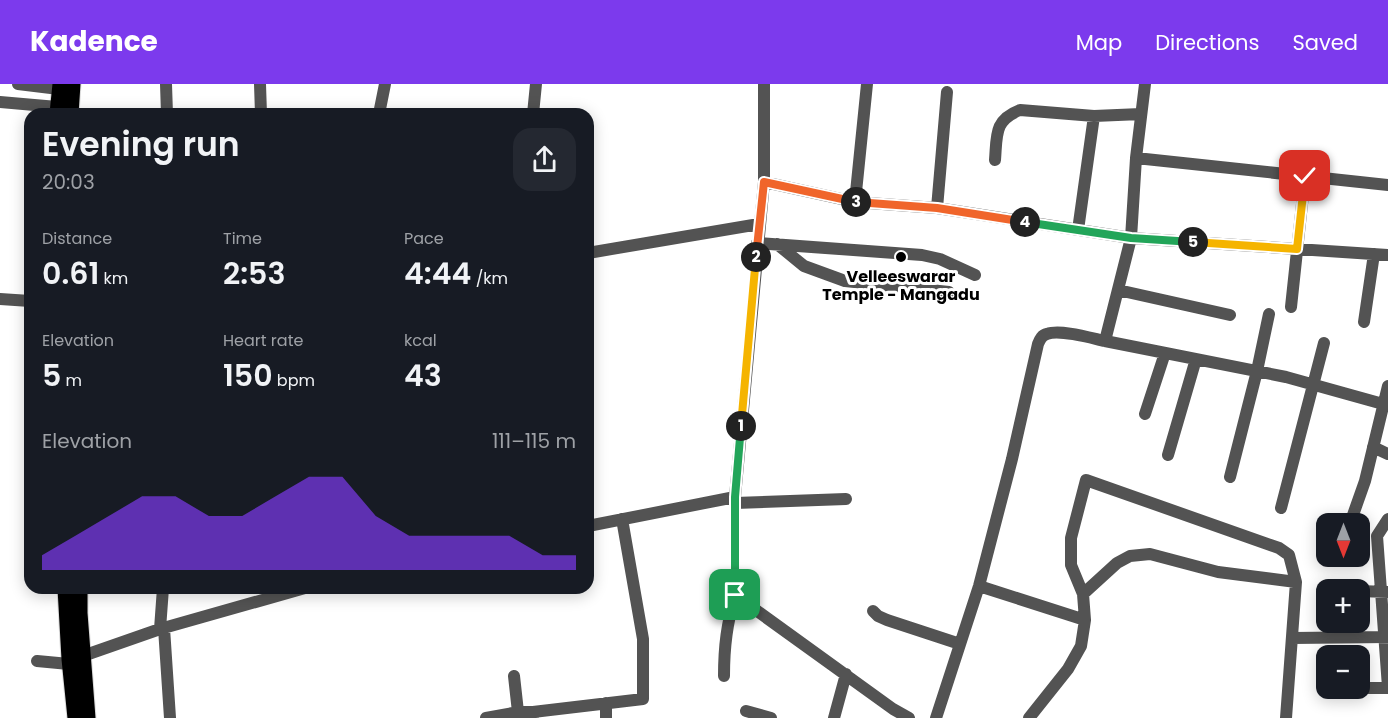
<!DOCTYPE html>
<html lang="en">
<head>
<meta charset="utf-8">
<style>
	body { margin:0; font-family:Poppins,sans-serif; background:#242831; color:#f1f3f6; height:100vh; display:flex; flex-direction:column; font-size:22px; white-space:nowrap }
	* { box-sizing:border-box; margin:0 }
	p { font-size:20px; color:#9ea1a6 }
	.icon { flex:none; width:33px; height:33px; fill:none; stroke:currentColor; stroke-width:2; stroke-linecap:round; stroke-linejoin:round }
	.map { position:relative; flex:1; overflow:hidden }
	.sheet { position:absolute; left:24px; top:24px; width:570px; height:486px; display:flex; flex-direction:column; background:#171b24; border-radius:18px; box-shadow:0 3px 15px #0003 }
	.sheet>* { flex:none }
	.needle { width:39px; rotate:180deg }
	.tools { position:absolute; left:1316px; top:429px; display:grid; gap:12px }
	.tools a { display:grid; place-items:center; width:54px; height:54px; border-radius:12px; background:#171b24; box-shadow:0 3px 15px #0003; font-size:30px }
	.pin { position:absolute; display:grid; place-items:center; width:51px; height:51px; color:#fff; margin:-26px; border-radius:12px; box-shadow:0 3px 9px #0006 }
	.km { position:absolute; width:30px; height:30px; margin:-15px; border-radius:50%; background:#222; color:#fff; font-size:16px; line-height:30px; text-align:center }
	.round { display:grid; place-items:center; flex:none; width:63px; height:63px; border-radius:18px; background:#242831 }
	.summary { display:flex; align-items:center; justify-content:space-between; height:102px; padding:0 18px }
	h1 { font-size:33px; font-weight:600; line-height:45px }
	.figures { display:grid; grid-template-columns:repeat(3,1fr); gap:9px; height:102px; padding:6px 18px }
	.figures div { display:grid; align-content:center }
	.figures b { font-size:30px; font-weight:600 }
	.figures small { font-size:16px; font-weight:400 }
	.figures p { font-size:16px }
	.chart { height:168px; padding:12px 18px }
	.chart p { display:flex; justify-content:space-between }
	.chart svg { width:100%; height:108px; margin-top:6px; fill:#7c3aed; opacity:.7 }
	header { display:flex; align-items:center; gap:36px; box-sizing:border-box; height:84px; padding:0 30px; background:#7c3aed; color:#fff }
	header strong { font-size:28px }
	nav { display:flex; gap:33px; margin-inline-start:auto; font-size:21px }
	.map>svg:first-child { display:block }
	.lines { fill:none; stroke-linecap:round; stroke-linejoin:round }
	.major-casing { stroke:#dbdbdb; stroke-width:17 }
	.minor { stroke:#535353; stroke-width:12 }
	.major { stroke:#000; stroke-width:15 }
	.split-1-casing { stroke:#fff; stroke-width:12 }
	.split-2-casing { stroke:#fff; stroke-width:12 }
	.split-3-casing { stroke:#fff; stroke-width:12 }
	.split-4-casing { stroke:#fff; stroke-width:12 }
	.split-5-casing { stroke:#fff; stroke-width:12 }
	.split-6-casing { stroke:#fff; stroke-width:12 }
	.split-1 { stroke:#22a559; stroke-width:8 }
	.split-2 { stroke:#f5b400; stroke-width:8 }
	.split-3 { stroke:#f0652b; stroke-width:8 }
	.split-4 { stroke:#f0652b; stroke-width:8 }
	.split-5 { stroke:#22a559; stroke-width:8 }
	.split-6 { stroke:#f5b400; stroke-width:8 }
	.poi-dot { fill:#000; stroke:#fff; stroke-width:2 }
	.labels { text-anchor:middle; dominant-baseline:central; stroke-width:6; stroke-linejoin:round; paint-order:stroke }
	.poi-label { font-size:16px; font-weight:bold; fill:#000; stroke:#fff }
</style>
</head>
<body>
<header>
<strong>Kadence</strong>
<nav><a>Map</a><a>Directions</a><a>Saved</a></nav>
</header>
<div class="map">
<svg width="1388" height="634" viewBox="0 0 1388 634">
	<rect width="100%" height="100%" fill="#fff"/>
	<g class="lines">
		<g class="major-casing">
			<path id="major" d="M57,30L60,0
				M71,30L73,0
				M65,504L69,575L75,634
				M80,504V529L88,634"/>
		</g>
		<path class="minor" d="M18,0L59,5
			M166,0L167,30
			M260,0L261,30
			M1145,0L1136,74L1131,154L1105,257L1286,293L1383,320
			M0,18L57,23
			M379,30L385,0
			M533,30L536,0
			M1136,74L1388,101
			M995,76C997,51 994,36 1020,26L1094,32L1141,30
			M764,98L855,118L937,124L1131,154L1388,171
			M855,118L867,0
			M937,124L947,8
			M1078,146L1094,32
			M757,159L922,171L940,175L975,191
			M777,160L804,182L845,197L949,208
			M588,169L759,140
			M1118,206L1230,231
			M0,215L30,217
			M1291,223L1305,92
			M1364,238L1374,170
			M1145,330L1165,269
			M1373,363L1388,370
			M1168,371L1196,275
			M1230,393L1257,287L1269,230
			M735,413L764,98V0
			M735,419L846,415
			M1281,424L1324,259
			M1353,431L1365,397L1388,302
			M1388,435L1377,452L1388,603
			M588,442L735,413V511L893,625L909,634
			M979,502L1085,536L1081,562L1068,585L1029,634
			M1359,507L1388,508
			M1083,510L1117,479L1130,472L1150,470L1218,488L1296,498
			M873,527L878,532L887,536L960,560
			M1085,536L1083,510L1071,481V454L1086,396L1279,464L1289,471L1296,498L1286,634
			M164,544L170,634
			M160,545L163,504
			M1292,554L1388,553
			M77,574L160,545L305,504
			M37,577L69,580
			M514,592L518,628H533V634
			M724,592C724,562 727,540 735,511
			M1359,604H1388
			M1336,605L1354,604
			M606,619V634
			M746,627L771,634
			M533,628L643,615V555L622,435
			M486,634L518,628
			M834,634L846,590
			M936,634L979,502L1012,375L1038,260C1040,255 1042,251 1047,250C1060,245 1091,254 1105,257"/>
		<use href="#major" class="major"/>
	</g>
	<g class="lines">
		<g class="split-1-casing">
			<path id="split-1" d="M735,511V413L741,342"/>
		</g>
		<g class="split-2-casing">
			<path id="split-2" d="M741,342L756,173"/>
		</g>
		<g class="split-3-casing">
			<path id="split-3" d="M756,173L764,98L856,118"/>
		</g>
		<g class="split-4-casing">
			<path id="split-4" d="M856,118L937,124L1025,138"/>
		</g>
		<g class="split-5-casing">
			<path id="split-5" d="M1025,138L1131,154L1193,158"/>
		</g>
		<g class="split-6-casing">
			<path id="split-6" d="M1193,158L1297,165L1305,92"/>
		</g>
		<use href="#split-1" class="split-1"/>
		<use href="#split-2" class="split-2"/>
		<use href="#split-3" class="split-3"/>
		<use href="#split-4" class="split-4"/>
		<use href="#split-5" class="split-5"/>
		<use href="#split-6" class="split-6"/>
	</g>
	<circle class="poi-dot" cx="901" cy="173" r="6"/>
	<g class="labels">
		<g class="poi-label">
			<text x="901" y="192">Velleeswarar<tspan x="901" dy="18">Temple - Mangadu</tspan></text>
		</g>
	</g>
</svg>
<div class="tools">
<a><svg class="needle" viewBox="-14 -14 28 28"><path d="M0-13l5 13h-10z" fill="#e53935"/><path d="M0 13l5-13h-10z" fill="#9ea1a6"/></svg></a>
<a>+</a>
<a>−</a>
</div>
<div class="pin" style="left:735px;top:511px;background:#1e9e55"><svg class="icon" aria-label="arrive" viewBox="0 0 24 24"><path d="M6 21V4h12l-3 4 3 4H6"/></svg></div>
<div class="pin" style="left:1305px;top:92px;background:#d93025"><svg class="icon" aria-label="check" viewBox="0 0 24 24"><path d="M5 12l5 5 9-10"/></svg></div>
<b class="km" style="left:741px;top:342px">1</b>
<b class="km" style="left:756px;top:173px">2</b>
<b class="km" style="left:856px;top:118px">3</b>
<b class="km" style="left:1025px;top:138px">4</b>
<b class="km" style="left:1193px;top:158px">5</b>
<section class="sheet">
<div class="summary"><div><h1>Evening run</h1><p>20:03</p></div><a class="round"><svg class="icon" aria-label="share" viewBox="0 0 24 24"><path d="M12 15V3M7 8l5-5 5 5M5 13v7h14v-7"/></svg></a></div>
<div class="figures">
<div><p>Distance</p><b>0.61<small> km</small></b></div>
<div><p>Time</p><b>2:53</b></div>
<div><p>Pace</p><b>4:44<small> /km</small></b></div>
</div>
<div class="figures">
<div><p>Elevation</p><b>5<small> m</small></b></div>
<div><p>Heart rate</p><b>150<small> bpm</small></b></div>
<div><p>kcal</p><b>43</b></div>
</div>
<div class="chart"><p><span>Elevation</span>111–115 m</p>
<svg viewBox="0 0 160 44" preserveAspectRatio="none"><path d="M0 44V38L10 30L20 22L30 14L40 14L50 22L60 22L70 14L80 6L90 6L100 22L110 30L120 30L130 30L140 30L150 38L160 38V44z"/></svg>
</div>
</section>
</div>
</body>
</html>
